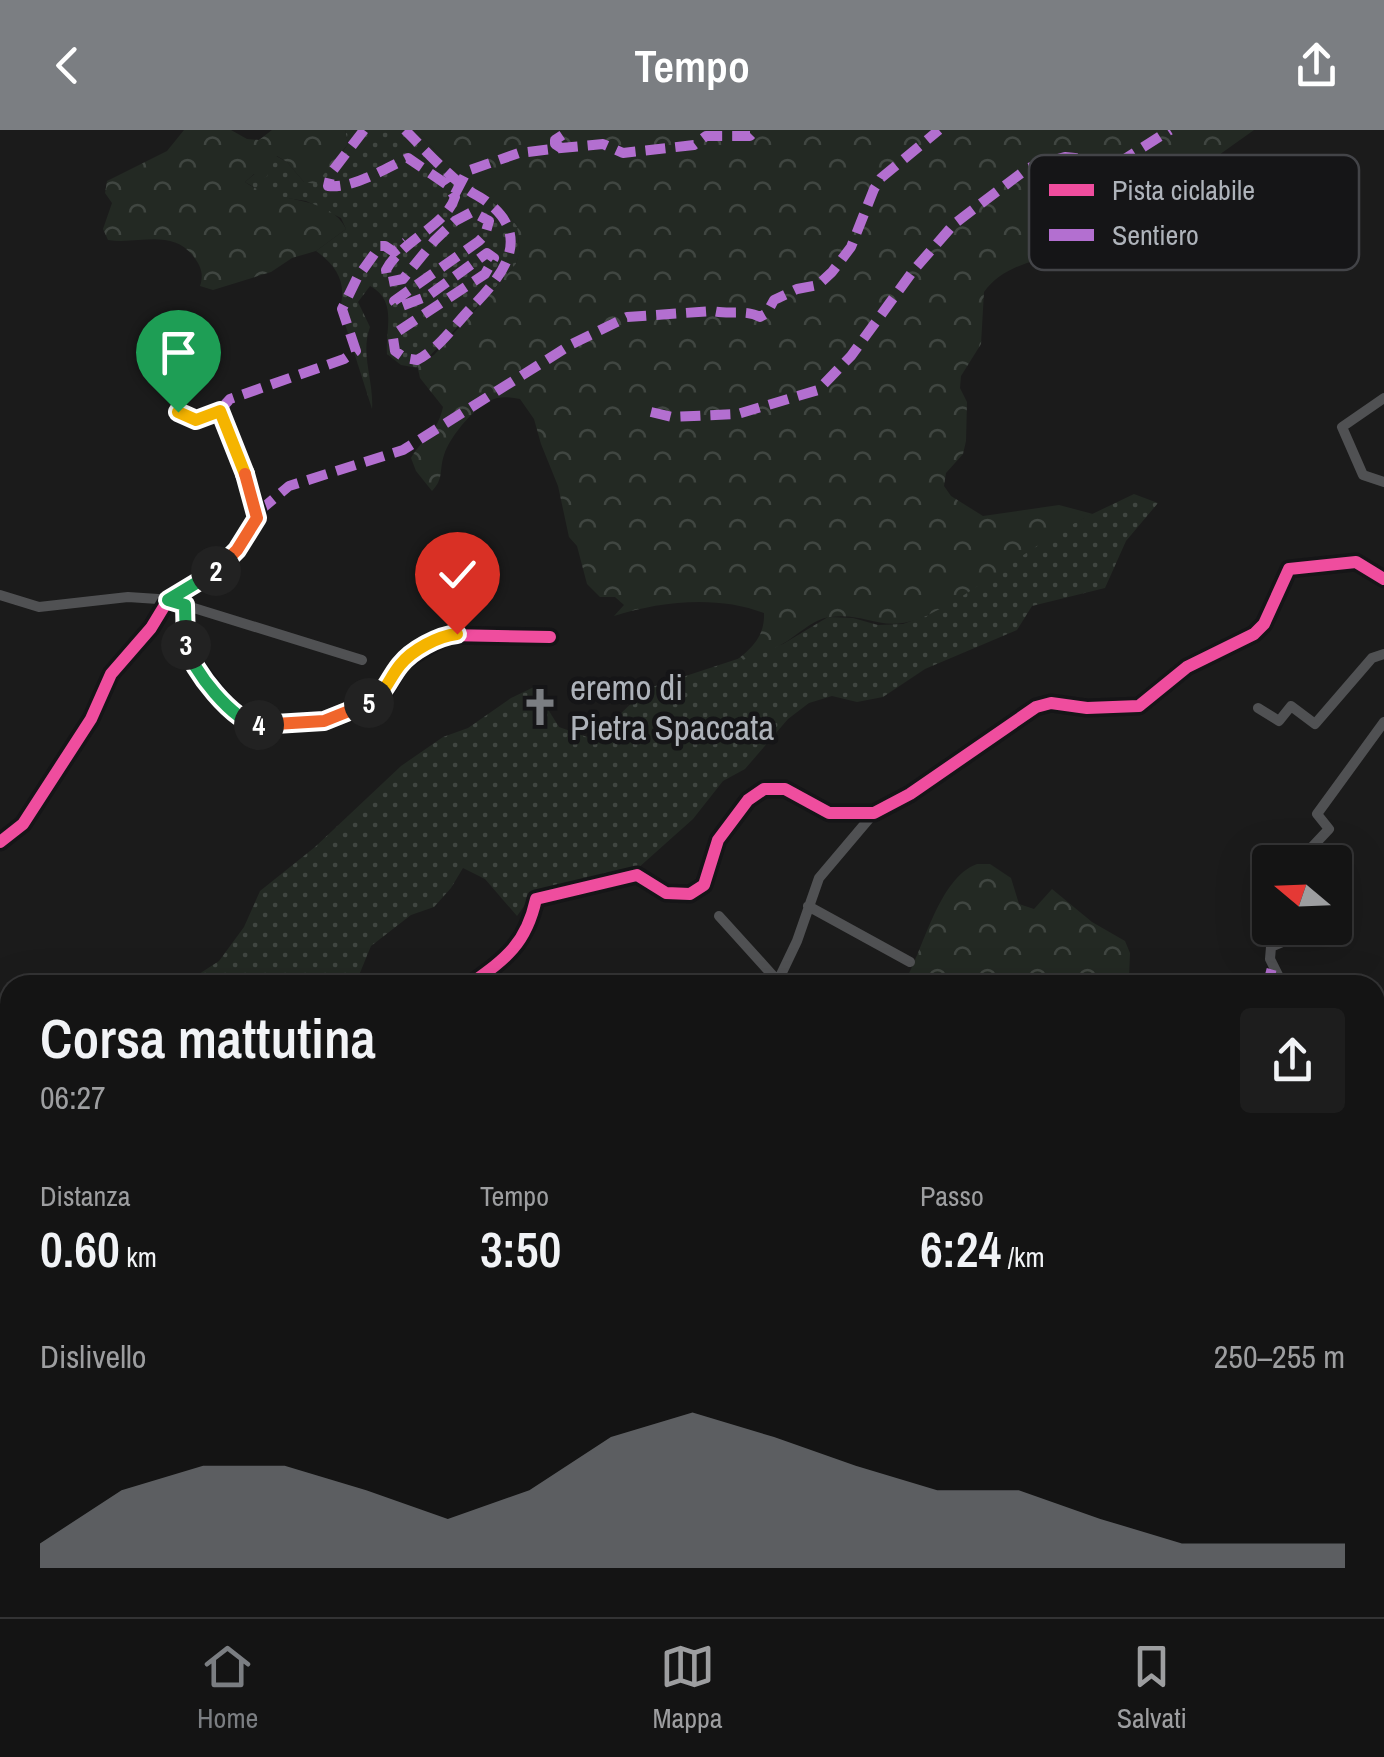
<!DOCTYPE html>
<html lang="it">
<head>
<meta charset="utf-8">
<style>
	body { margin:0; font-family:"Archivo Narrow",sans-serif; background:#1d1d1d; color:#f1f3f6; height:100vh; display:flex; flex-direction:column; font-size:38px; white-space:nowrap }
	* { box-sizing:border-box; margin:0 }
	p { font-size:32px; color:#9d9ea0 }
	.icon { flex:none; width:55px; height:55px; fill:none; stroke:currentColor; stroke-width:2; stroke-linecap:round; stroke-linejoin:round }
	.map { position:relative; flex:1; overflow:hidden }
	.side { position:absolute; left:0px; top:845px; width:1385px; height:642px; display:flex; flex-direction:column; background:#141414; border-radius:30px 30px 0 0; box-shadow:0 10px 40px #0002,0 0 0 2px #333334 }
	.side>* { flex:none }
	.needle { width:65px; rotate:289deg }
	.controls { position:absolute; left:1252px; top:715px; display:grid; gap:20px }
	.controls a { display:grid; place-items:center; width:100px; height:100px; border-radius:10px; background:#141414; box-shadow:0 10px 40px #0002,0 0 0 2px #333334; font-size:50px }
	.pin { position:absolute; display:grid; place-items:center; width:85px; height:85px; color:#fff; margin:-102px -42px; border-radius:50% 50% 50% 0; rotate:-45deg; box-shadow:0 0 10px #0007 }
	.pin .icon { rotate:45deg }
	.km { position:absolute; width:50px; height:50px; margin:-25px; border-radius:50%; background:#222; color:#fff; font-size:28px; line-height:50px; text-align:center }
	.round { display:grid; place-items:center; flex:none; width:105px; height:105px; border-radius:10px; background:#1d1d1d }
	.overview { display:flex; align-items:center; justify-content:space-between; height:170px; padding:0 40px }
	h1 { font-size:55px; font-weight:600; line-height:75px }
	.figures { display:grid; grid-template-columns:repeat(3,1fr); gap:15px; height:170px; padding:10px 40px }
	.figures div { display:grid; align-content:center }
	.figures b { font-size:50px; font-weight:600 }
	.figures small { font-size:28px; font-weight:400 }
	.figures p { font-size:28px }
	.chart { height:280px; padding:20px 40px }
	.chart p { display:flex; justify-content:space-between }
	.chart svg { width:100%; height:180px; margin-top:10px; fill:#7b7e82; opacity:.7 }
	header { display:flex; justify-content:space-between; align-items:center; height:130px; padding:0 40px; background:#7b7e82; color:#fff; font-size:45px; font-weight:600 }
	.dock { display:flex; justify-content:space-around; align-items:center; height:140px; border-top:2px solid #333334; background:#141414; font-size:28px; color:#9d9ea0 }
	.dock a { display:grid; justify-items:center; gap:5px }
	.dock .active { color:#7b7e82 }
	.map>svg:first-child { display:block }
	.grass { fill:url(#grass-dots) }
	.forest { fill:url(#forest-crowns) }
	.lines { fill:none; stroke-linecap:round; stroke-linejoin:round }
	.minor { stroke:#505153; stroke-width:10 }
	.quiet { stroke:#b36fd0; stroke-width:10; stroke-dasharray:20 10; stroke-linecap:butt }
	.cycleway-casing { stroke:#151517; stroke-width:19 }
	.cycleway { stroke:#ef4d9e; stroke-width:12 }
	.split-1-casing { stroke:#fff; stroke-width:20 }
	.split-2-casing { stroke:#fff; stroke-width:20 }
	.split-3-casing { stroke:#fff; stroke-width:20 }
	.split-4-casing { stroke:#fff; stroke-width:20 }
	.split-5-casing { stroke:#fff; stroke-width:20 }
	.split-6-casing { stroke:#fff; stroke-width:20 }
	.split-1 { stroke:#f5b400; stroke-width:12 }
	.split-2 { stroke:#f0652b; stroke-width:12 }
	.split-3 { stroke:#22a559; stroke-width:12 }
	.split-4 { stroke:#22a559; stroke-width:12 }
	.split-5 { stroke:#f0652b; stroke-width:12 }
	.split-6 { stroke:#f5b400; stroke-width:12 }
	.labels { text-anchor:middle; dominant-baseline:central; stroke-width:9; stroke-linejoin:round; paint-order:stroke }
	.poi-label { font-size:35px; fill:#aeb3ba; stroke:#151517; text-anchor:start }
	.key { fill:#151517; stroke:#434448; stroke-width:2.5 }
	.key-label { font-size:28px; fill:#aeb3ba }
</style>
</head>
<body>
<header><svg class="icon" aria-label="back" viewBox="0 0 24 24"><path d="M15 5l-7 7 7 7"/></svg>Tempo<svg class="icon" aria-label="share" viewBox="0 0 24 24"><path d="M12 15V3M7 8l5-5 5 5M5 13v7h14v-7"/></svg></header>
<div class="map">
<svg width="1384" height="1487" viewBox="0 0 1384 1487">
	<defs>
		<pattern id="grass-dots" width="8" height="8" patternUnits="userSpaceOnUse" patternTransform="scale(2.5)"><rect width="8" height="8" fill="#232923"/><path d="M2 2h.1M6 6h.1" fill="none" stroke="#404641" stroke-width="1.8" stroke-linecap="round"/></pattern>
		<pattern id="forest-crowns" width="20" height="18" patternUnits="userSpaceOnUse" patternTransform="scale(2.5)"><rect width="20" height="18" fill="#232923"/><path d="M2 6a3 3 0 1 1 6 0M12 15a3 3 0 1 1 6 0" fill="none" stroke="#404641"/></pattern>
	</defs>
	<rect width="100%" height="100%" fill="#1b1b1b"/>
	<path class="grass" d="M345,0H416L450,36L509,86L517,96L520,122L516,134L496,157L418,238L401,235L387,224C385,199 398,171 370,156L358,172L370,197C360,224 374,251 372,279L340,178C347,153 337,136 316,121L346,99L341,88L306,71L267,65L245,52L276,26L287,32L304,52C322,41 336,33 348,14Z
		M1134,364L1158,373L1126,411L1105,458L1032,476L1017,500L925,539L883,567L857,572L832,566L809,573L788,589L745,639L723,651L693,689L637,739L534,762L517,786L485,749L463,738L451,758L434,777L411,785L371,816L355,855H182L219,831L244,797L260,761L315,717L401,636L443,607L468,598L511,568L534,557L559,597L587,607L610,594L646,559L783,514L828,487L853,488L878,495L903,494L928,485L1063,398Z
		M10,1019V1381L0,1388V1026Z
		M456,1478H597L585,1487H462Z"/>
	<path class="forest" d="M184,0H231L247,9L259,10L272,0H345L348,14L316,54L304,52L287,32L277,26L266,48L254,44L245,52C274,74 330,64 346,99L316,121L292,128L271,142L213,160L200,156C204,144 201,136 193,126C171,98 138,115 108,110L103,99L112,73L105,63L107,51L167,21Z
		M416,0H1254L1098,111C1061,129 1010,126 984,162L981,214L961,246L960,258L967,272L966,311L963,324L946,343L944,356L951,366L983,386L1059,375L1093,384C1034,411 986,457 928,485C882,506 870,482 830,487C813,489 798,505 784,513C768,523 750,527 733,533C751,519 765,507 764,483C718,465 660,471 614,486L624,475L615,467H600L587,454L577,416L569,407L558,356L541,314L534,289L520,269C513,268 505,266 497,268C477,273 450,306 444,325C439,340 444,349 432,361L416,341L411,328C424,306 437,304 443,277L420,248L417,235L434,225L496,157L516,134L520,121L517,96L509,86L450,36Z
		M977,734H990L1011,748L1019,774L1034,779L1052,759L1092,792L1125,811L1130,823L1129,848L1132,855H903C923,822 938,748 977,734Z
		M1375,971L1384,978V1128L1375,1122Z
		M1384,1212V1487H1329L1330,1478H1375V1214Z
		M659,1478H944V1481L939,1487H647Z"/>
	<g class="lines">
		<path class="minor" d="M1384,268L1342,297L1363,345L1384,352
			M0,465L39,477L128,467L158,469L164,475
			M168,470L362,530
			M185,475L184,506L188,525L226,575L254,595L324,591L359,579L384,563L402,532L448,505L550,507
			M1258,578L1279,591L1291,576L1315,594L1372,528L1384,524
			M0,712L23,694L91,589L111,544L151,498L168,470L214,443L237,420L257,388L258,382L223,286L219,281L196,290L178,282
			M1298,732L1329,699L1317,684L1384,592
			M808,776L910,832
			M719,786L776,849
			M469,855C505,829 526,815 536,769L637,745L666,763L690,764L704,755L718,710L748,670L764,659H785L829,683H874L910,664L1036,577L1051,573L1087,578L1139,576L1187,537L1254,504L1264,494L1289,439L1356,432L1384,449
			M776,855L797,811L819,748L874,683
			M1283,855L1270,829L1271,817L1285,811L1286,798
			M212,1487L217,1478"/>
		<path class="quiet" d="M364,0L331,43L328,56C353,59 386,38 408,28L446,54L455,67C447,95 401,111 386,140L388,152L403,149L435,110L455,91L472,82L489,91L485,105L479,111L394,171L399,177L428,166L487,123L494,128L485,144L397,202L393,208L395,221L405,228L417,230C440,218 455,194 473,176C503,145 533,107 487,72C481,67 473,64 467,59C445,42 425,20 405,0
			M561,18L555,14V10L570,0
			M455,64L467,41L519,23L561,18L603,14L623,23L694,15L706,6H750L756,0
			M219,281L230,269L344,229L356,221L342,179L357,148L380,116H385L394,122L406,112
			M651,282L672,287L738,284L818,260L851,226L913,141L954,94L1028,38L1065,27L1120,32L1170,0
			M258,382L289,356L403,320L572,214L627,187L713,181C729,185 746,179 760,187L767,183L774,170L797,159L818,155L832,142L851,117L874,59L881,48L939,0
			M1261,855L1269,849L1273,834
			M940,1478L941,1487
			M1019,1478C1028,1485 1035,1484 1044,1478
			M83,1487L86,1478
			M1299,1487L1300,1478"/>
		<g class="cycleway-casing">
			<path id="cycleway" d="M185,475L184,506L188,525L226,575L254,595L324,591L359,579L384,563L402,532L448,505L550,507
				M0,712L23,694L91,589L111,544L151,498L168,470L214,443L237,420L257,388L258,382L223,286L219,281L196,290L178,282
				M469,855C505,829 526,815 536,769L637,745L666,763L690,764L704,755L718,710L748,670L764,659H785L829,683H874L910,664L1036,577L1051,573L1087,578L1139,576L1187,537L1254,504L1264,494L1289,439L1356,432L1384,449"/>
		</g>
		<use href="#cycleway" class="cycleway"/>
	</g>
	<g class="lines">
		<g class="split-1-casing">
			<path id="split-1" d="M178,282L196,290L220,281L245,344"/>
		</g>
		<g class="split-2-casing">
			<path id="split-2" d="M216,441L237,420L257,388L245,344"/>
		</g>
		<g class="split-3-casing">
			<path id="split-3" d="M186,515L185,475L168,470L216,441"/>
		</g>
		<g class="split-4-casing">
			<path id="split-4" d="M186,515C191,539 234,593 259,595"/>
		</g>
		<g class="split-5-casing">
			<path id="split-5" d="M259,595L324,591L369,573"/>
		</g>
		<g class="split-6-casing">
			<path id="split-6" d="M369,573C386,563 388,550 400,535C412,520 438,506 457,504"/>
		</g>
		<use href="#split-1" class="split-1"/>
		<use href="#split-2" class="split-2"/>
		<use href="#split-3" class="split-3"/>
		<use href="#split-4" class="split-4"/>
		<use href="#split-5" class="split-5"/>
		<use href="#split-6" class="split-6"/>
	</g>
	<defs>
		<g id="church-bare" transform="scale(3)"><path d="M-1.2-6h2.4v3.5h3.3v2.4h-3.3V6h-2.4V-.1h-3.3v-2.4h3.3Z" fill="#7b7e82" stroke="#151517" stroke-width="2.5" paint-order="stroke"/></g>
	</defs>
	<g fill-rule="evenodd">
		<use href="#church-bare" x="540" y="577"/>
	</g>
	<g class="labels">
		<g class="poi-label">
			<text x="570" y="557">eremo di<tspan x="570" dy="40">Pietra Spaccata</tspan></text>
		</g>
	</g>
	<rect x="1029" y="25" width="330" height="115" rx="15" class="key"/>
	<rect x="1049" y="54" width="45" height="12" fill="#ef4d9e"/>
	<rect x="1049" y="99" width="45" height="12" fill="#b36fd0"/>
	<g class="key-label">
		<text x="1112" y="70">Pista ciclabile</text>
		<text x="1112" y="115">Sentiero</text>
	</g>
</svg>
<div class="controls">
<a><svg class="needle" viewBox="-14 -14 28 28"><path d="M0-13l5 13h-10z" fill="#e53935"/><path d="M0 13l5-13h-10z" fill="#9d9ea0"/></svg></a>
</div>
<div class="pin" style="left:178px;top:282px;background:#1e9e55"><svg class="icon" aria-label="arrive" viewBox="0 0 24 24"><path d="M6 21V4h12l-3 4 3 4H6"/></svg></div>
<div class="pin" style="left:457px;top:504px;background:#d93025"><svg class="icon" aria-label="check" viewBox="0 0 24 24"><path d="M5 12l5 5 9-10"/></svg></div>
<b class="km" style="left:216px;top:441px">2</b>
<b class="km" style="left:186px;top:515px">3</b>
<b class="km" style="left:259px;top:595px">4</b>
<b class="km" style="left:369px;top:573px">5</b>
<section class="side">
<div class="overview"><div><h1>Corsa mattutina</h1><p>06:27</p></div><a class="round"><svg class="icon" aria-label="share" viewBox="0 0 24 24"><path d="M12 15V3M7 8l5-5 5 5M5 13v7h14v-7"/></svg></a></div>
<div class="figures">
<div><p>Distanza</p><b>0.60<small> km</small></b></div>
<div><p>Tempo</p><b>3:50</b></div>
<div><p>Passo</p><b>6:24<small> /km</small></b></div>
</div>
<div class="chart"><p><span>Dislivello</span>250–255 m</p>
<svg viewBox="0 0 160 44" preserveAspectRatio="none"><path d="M0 44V38L10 25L20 19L30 19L40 25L50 32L60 25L70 12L80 6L90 12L100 19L110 25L120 25L130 32L140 38L150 38L160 38V44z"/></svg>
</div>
</section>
</div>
<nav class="dock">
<a class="active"><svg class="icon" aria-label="home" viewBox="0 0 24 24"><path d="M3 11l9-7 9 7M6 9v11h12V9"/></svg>Home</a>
<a><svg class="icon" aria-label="map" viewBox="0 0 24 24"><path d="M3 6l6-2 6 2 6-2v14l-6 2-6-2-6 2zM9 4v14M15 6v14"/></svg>Mappa</a>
<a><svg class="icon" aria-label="saved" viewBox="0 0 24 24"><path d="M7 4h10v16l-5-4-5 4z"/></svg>Salvati</a>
</nav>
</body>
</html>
